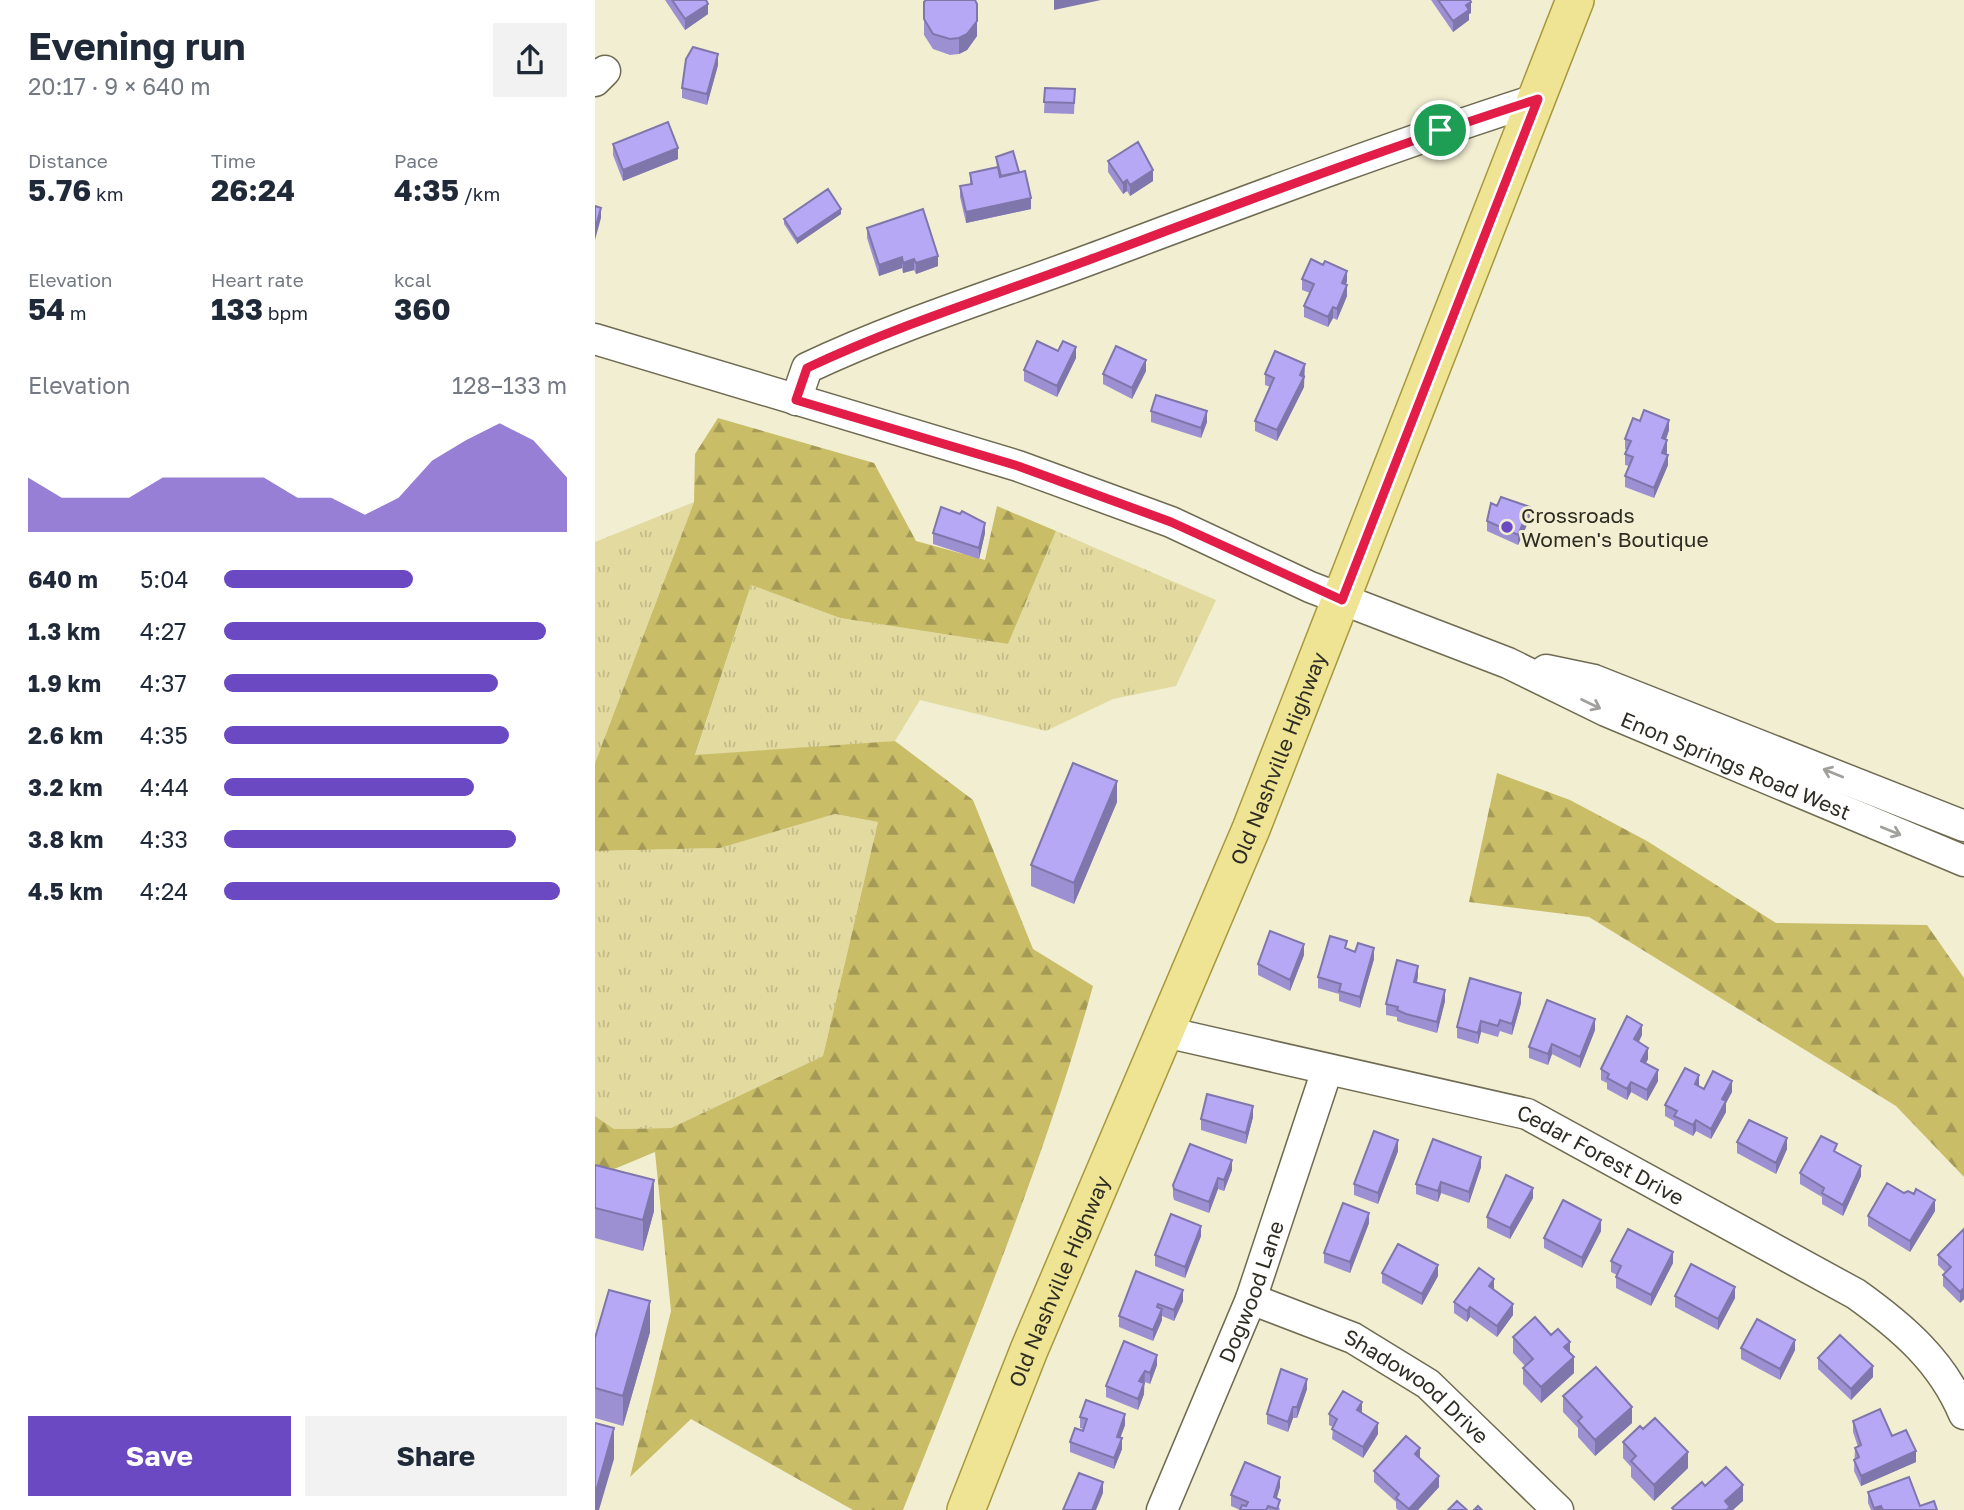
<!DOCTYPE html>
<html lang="en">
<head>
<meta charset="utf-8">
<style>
	body { margin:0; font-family:"Golos Text",sans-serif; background:#f2f2f3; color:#1f2937; height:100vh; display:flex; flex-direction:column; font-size:26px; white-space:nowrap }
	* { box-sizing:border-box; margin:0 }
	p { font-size:23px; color:#747a83 }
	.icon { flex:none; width:38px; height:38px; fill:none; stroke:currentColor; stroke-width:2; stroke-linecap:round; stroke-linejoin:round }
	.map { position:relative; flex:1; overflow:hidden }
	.drawer { display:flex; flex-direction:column; background:#fff; width:595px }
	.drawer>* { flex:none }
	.pin { position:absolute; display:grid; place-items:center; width:60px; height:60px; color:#fff; margin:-30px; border:4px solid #fff; border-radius:50%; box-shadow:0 2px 7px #0007 }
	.round { display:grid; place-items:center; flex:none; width:74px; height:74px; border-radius:0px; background:#f2f2f3 }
	.headline { display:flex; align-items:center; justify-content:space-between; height:119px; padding:0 28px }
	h1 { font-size:38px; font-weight:700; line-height:52px }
	.figures { display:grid; grid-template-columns:repeat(3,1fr); gap:10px; height:119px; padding:7px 28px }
	.figures div { display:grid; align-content:center }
	.figures b { font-size:30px; font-weight:700 }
	.figures small { font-size:19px; font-weight:400 }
	.figures p { font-size:19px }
	.chart { height:196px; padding:14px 28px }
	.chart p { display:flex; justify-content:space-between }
	.chart svg { width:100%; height:126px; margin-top:7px; fill:#6b49c2; opacity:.7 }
	.button { display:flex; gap:14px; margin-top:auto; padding:14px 28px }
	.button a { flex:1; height:80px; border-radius:0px; background:#6b49c2; color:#fff; font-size:28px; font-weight:700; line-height:80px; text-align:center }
	.button a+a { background:#f2f2f3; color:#1f2937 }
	ul { padding:0 28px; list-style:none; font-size:23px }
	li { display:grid; grid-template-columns:112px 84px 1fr; align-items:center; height:52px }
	li i { height:18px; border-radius:9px; background:#6b49c2 }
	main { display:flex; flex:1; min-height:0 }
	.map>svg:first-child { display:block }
	.grass { fill:url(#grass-tufts) }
	.forest { fill:url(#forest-firs) }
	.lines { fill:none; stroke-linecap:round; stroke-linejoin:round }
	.minor-casing { stroke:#6f6b52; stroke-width:33 }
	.major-casing { stroke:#a5983d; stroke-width:40 }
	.minor { stroke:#fff; stroke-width:30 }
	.major { stroke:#efe493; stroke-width:37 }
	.wall { fill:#9d90d2 }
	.shaded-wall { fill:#7f76ab }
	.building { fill:#b6a8f4; stroke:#7f76ab; stroke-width:2 }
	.oneway { stroke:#a1a09c }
	.route-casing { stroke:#fff; stroke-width:14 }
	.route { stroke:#e11d48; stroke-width:9 }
	.poi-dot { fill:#6b49c2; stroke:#f2eed2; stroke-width:2.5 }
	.labels { text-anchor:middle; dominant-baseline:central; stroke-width:6; stroke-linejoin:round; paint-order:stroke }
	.poi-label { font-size:21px; fill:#2f2d23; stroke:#f2eed2; text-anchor:start }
	.street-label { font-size:21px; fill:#2f2d23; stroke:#f2eed2 }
</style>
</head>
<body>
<main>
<section class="drawer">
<div class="headline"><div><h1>Evening run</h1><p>20:17 · 9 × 640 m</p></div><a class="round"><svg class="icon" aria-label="share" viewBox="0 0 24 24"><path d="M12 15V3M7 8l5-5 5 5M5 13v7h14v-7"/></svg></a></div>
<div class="figures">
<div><p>Distance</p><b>5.76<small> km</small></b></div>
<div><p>Time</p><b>26:24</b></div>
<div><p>Pace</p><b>4:35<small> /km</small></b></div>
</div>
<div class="figures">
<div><p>Elevation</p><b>54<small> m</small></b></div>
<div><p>Heart rate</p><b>133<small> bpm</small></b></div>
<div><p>kcal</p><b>360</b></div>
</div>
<div class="chart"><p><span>Elevation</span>128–133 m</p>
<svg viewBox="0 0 160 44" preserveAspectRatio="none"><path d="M0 44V25L10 32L20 32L30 32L40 25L50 25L60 25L70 25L80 32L90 32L100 38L110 32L120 19L130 12L140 6L150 12L160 25V44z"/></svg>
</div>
<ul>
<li><b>640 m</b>5:04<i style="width:55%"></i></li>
<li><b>1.3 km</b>4:27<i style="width:94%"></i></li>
<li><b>1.9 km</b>4:37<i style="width:80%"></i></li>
<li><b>2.6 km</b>4:35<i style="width:83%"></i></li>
<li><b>3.2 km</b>4:44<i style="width:73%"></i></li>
<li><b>3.8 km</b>4:33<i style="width:85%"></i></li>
<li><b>4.5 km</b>4:24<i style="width:98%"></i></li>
</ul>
<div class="button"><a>Save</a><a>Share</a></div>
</section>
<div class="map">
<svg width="1369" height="1510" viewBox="0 0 1369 1510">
	<defs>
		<pattern id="grass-tufts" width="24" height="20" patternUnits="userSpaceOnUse" patternTransform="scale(1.75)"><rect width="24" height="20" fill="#e2da9f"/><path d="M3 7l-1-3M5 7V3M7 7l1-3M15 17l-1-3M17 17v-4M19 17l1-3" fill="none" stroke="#c2bb89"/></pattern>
		<pattern id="forest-firs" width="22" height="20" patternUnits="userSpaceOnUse" patternTransform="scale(1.75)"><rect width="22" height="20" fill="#c9bd68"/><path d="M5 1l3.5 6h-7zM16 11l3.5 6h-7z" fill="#a49a55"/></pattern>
	</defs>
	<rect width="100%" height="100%" fill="#f2eed2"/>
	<path class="grass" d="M99,502L0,763V542Z
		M461,531L621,600L581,686L518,699L451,731L325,700L300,741L100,756L156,585L245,618L413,644Z
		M240,814L283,822L228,1056L76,1128L19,1129L0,1116V851L125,848Z"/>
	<path class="forest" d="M123,418L279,463L321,541L390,560L402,506L461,531L413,644L245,618L156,585L100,755L300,741L378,800L438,949L498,986C448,1165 376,1338 308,1510H258L96,1419L35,1477L76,1311L60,1152L0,1177V1116L19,1129L76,1128L228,1056L283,822L240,814L125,848L0,851V763L99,502L100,454Z
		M902,773L975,800L1052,841L1181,923L1332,925L1369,978V1177L1301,1106L994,917L874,902Z"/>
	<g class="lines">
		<g class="minor-casing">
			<g id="minor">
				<path d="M0,81L10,71"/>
				<path id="s1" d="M0,339L423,466L576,522L715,587L913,663L1011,711L1369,861"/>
				<path d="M201,400L212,368C305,324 403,294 499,258C646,203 793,147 943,99"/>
				<path d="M951,670L999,680L1369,826"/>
				<path id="s2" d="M570,1032L932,1114L1261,1294C1307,1327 1347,1361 1369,1414"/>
				<path id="s3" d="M656,1299L758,1338L833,1384L963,1510"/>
				<path id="s4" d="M567,1510L656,1299L732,1070"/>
			</g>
		</g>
		<g class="major-casing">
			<g id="major">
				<path id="s5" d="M371,1510L434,1350L656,829L980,0"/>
			</g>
		</g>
		<use href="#minor" class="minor"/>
		<use href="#major" class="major"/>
	</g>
	<path class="wall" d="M70,0H111L113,14L90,30Z
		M836,0H875L876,13L874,14V20L858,32Z
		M329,2L382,4V36L372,50L364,54L355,55L338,49L329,35Z
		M123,65L112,105L87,98V88Z
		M450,88L480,89L479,114L449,113Z
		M18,144L83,159L28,181L18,155Z
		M401,157L436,209L371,223L365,197V186L375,184V173L402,168Z
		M513,161L558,181L535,196L532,191L528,194L513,172Z
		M246,214L202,244L189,224V219Z
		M272,228L343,266L321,274L319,270L308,273L307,268L284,276L272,238Z
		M707,279L752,281L751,285L752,296L742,320L738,318L733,327L709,317V306L715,293L707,290Z
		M463,351L481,358L462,397L429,381V370Z
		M551,371L537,399L508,384V374Z
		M670,374L710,375L709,379V387L682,441L660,431V421L675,387L670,385Z
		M556,411L612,422L606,438L556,422Z
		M1074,430L1071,440L1073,465L1059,498L1030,487V476L1034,466L1030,465V454L1032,450L1030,449V439Z
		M935,518L923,545L892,531V521Z
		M338,533H390L384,559L338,544Z
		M522,802L479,904L436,886V865Z
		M752,949L779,959L765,1008L744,1001V994L723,988V977Z
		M709,955L695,991L663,975V964Z
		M823,976L822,983L850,1001L842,1033L811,1024L802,1021V1017L791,1015V1004Z
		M926,1003L917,1035L905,1031L903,1037L886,1032L883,1044L862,1038V1027Z
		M1000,1030L985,1068L957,1054L953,1065L934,1058V1047Z
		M1047,1035L1044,1042L1053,1059L1051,1063L1063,1081L1052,1101L1036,1092L1032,1100L1012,1089V1083L1006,1080V1069Z
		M1109,1089L1137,1092L1131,1103V1112L1116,1139L1101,1131L1098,1136L1079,1126V1121L1070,1116V1105Z
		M658,1117L651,1144L606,1130V1119Z
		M1142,1142L1192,1149L1181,1174L1142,1153Z
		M803,1151L783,1204L759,1195V1184Z
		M1242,1152L1266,1176L1248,1216L1227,1204V1197L1205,1184V1173Z
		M0,1165L59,1211L48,1251L0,1238Z
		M886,1167L874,1203L846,1193L843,1202L821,1194V1184Z
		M637,1170L629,1191L623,1189L614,1213L579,1200L578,1196V1185Z
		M938,1198L915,1239L892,1228V1217Z
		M1340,1211L1315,1252L1273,1226V1216Z
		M774,1223L755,1273L729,1263V1253Z
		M1369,1229V1299L1365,1303L1348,1286V1275L1351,1273L1343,1265V1255Z
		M1006,1231L987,1268L949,1248V1238Z
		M606,1236L590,1278L560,1266V1255Z
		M1016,1261L1078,1263L1056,1306L1021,1288V1277L1022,1275L1016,1272Z
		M541,1271L588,1301L579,1321L567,1316V1320L558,1341L524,1327V1316Z
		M787,1273L843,1276L827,1305L787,1283Z
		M899,1290L918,1315L902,1337L875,1317L872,1322L859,1313V1302Z
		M1080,1296L1140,1298L1123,1330L1080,1307Z
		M55,1332L28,1426L0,1418V1338Z
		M956,1335L975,1353L979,1373L946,1403L928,1384V1368L930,1366L918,1353V1337Z
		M1146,1348L1200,1350L1185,1380L1146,1359Z
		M1223,1358L1278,1377L1256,1400L1223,1369Z
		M562,1365L555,1384L550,1382L549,1383V1394L543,1410L511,1397V1386Z
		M712,1389L702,1418H698L693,1432L672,1424V1414Z
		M968,1396L1037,1423L1000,1456L983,1437V1428L968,1412Z
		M767,1413L783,1434L768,1458L737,1439L738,1427L734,1425V1414Z
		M485,1417L530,1425L525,1438L527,1449L519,1469L475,1452V1442L488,1431V1429L485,1428Z
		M1258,1421L1297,1436L1321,1462L1266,1486L1259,1471L1260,1448L1263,1447L1258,1432Z
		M1028,1442L1093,1468L1059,1501L1036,1477V1467L1028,1458Z
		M825,1458L844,1487L823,1510H803L801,1508V1502L779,1482V1471Z
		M685,1487L681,1498L685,1510H645L636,1506V1495Z
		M1273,1492L1325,1506L1342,1510H1276L1273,1503Z"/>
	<path class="shaded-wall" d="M459,0H506L459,10Z
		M876,2V13L874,14V20L858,32V21L871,5Z
		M113,4V14L90,30V19Z
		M382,21V36L372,50L364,54V38Z
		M123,54V65L112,105V94Z
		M83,148V159L28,181V170Z
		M558,170V181L535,196V185Z
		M532,180V191L528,194V183Z
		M436,198V209L371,223V212Z
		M6,208V218L0,240V229Z
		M246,209V214L202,244V239Z
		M343,256V266L321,274V263Z
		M307,257V268L284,276V265Z
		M319,259V270L308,273V263Z
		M752,271V281L747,294V283Z
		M752,285V296L742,320V309Z
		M738,307V318L733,327V317Z
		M481,347V358L462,397V386Z
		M551,360V371L537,399V388Z
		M710,364L709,387L682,441V430Z
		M612,411V422L606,438V428Z
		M1074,420V430L1067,449V438Z
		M1072,440V451L1067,463V453Z
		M1073,455V465L1059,498V488Z
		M935,507V518L923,545V535Z
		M390,523V533L384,559V548Z
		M522,781V802L479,904V883Z
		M709,944V955L695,991V980Z
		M779,948V959L765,1008V997Z
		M823,966V976L819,992V982Z
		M850,990V1001L842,1033V1022Z
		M926,993V1003L917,1035V1024Z
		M1000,1019V1030L985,1068V1057Z
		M886,1021V1032L883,1044V1033Z
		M1047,1025V1035L1039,1050V1039Z
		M957,1044V1054L953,1065V1054Z
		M1053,1048V1059L1046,1072V1061Z
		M1063,1070V1081L1052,1101V1090Z
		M1104,1075V1086L1100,1084Z
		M1137,1081V1092L1131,1103V1112L1116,1139V1129L1127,1099Z
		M1036,1082V1092L1032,1100V1089Z
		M658,1106V1117L651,1144V1133Z
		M1101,1120V1131L1098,1136V1125Z
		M1192,1138V1149L1181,1174V1163Z
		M803,1140V1151L783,1204V1193Z
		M886,1157V1167L874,1203V1192Z
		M637,1160V1170L629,1191V1180Z
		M1266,1166V1176L1248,1216V1205Z
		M623,1178V1189L614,1213V1202Z
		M59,1180V1211L48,1251V1220Z
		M846,1182V1193L843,1202V1191Z
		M938,1188V1198L915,1239V1228Z
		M1340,1200V1211L1315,1252V1241Z
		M774,1213V1223L755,1273V1262Z
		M1006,1220V1231L987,1268V1258Z
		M606,1226V1236L590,1278V1267Z
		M1078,1252V1263L1056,1306V1295Z
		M843,1265V1276L827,1305V1294Z
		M899,1279V1290L894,1286Z
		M1140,1287V1298L1123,1330V1319Z
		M1369,1288V1299L1365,1303V1292Z
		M588,1290V1301L579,1321V1310Z
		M55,1301V1332L28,1426V1396Z
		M918,1304V1315L902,1337V1326Z
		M875,1307V1317L872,1322V1311Z
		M567,1309V1320L558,1341V1330Z
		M1200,1340V1350L1185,1380V1369Z
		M975,1342V1357L969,1347Z
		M562,1355V1365L555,1384V1373Z
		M979,1357V1373L946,1403V1387Z
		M1278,1366V1377L1256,1400V1389Z
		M550,1371L549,1394L543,1410L544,1381Z
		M712,1379V1389L702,1418V1407Z
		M767,1402V1413L762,1421V1410Z
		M698,1407V1418L693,1432V1422Z
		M1037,1407V1423L1000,1456V1440Z
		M530,1414V1425L522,1447V1437Z
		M783,1423V1434L768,1458V1447Z
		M19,1428V1459L4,1510H0V1495Z
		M527,1438V1449L519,1469V1458Z
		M825,1448V1459L820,1454Z
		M1321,1451V1462L1266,1486V1476Z
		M1093,1452V1468L1059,1501V1485Z
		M844,1476V1487L823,1510H814Z
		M685,1477V1487L679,1508V1497Z
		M508,1482V1493L501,1510H497Z
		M1148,1485V1501L1138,1510H1130V1501Z
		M1286,1506V1510H1279V1508Z"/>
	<path class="building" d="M77,0H111L113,4L90,19Z
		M331,0H380L382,4V21L372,34L364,38L355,39L338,34L329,19V2Z
		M843,0H875L876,2L871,5L874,10L858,21Z
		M98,47L123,54L112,94L87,88L91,59Z
		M450,88L480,89L479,103L449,102Z
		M73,122L83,148L28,170L18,144Z
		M543,142L558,170L535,185L532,180L528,183L513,161Z
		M418,151L424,172L406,176L401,157Z
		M403,167L405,177L430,171L436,198L371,212L365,186L377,184L375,173Z
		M233,189L246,209L202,239L189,219Z
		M0,206L6,208L0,229Z
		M328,209L343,256L321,263L319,259L308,263L307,257L284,265L272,228Z
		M716,259L728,265L730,261L752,271L747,283L752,285L742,309L738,307L733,317L709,306L719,284L707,279Z
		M442,341L463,351L468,341L481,347L462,386L429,370Z
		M521,346L551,360L537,388L508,374Z
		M680,351L710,364L705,375L709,377L682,430L660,421L679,378L670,374Z
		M561,395L612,411L606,428L556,411Z
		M1049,410L1074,420L1067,438L1072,440L1067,453L1073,455L1059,488L1030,476L1038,457L1030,454L1036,441L1030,439L1038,418L1045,421Z
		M906,497L935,507L923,535L892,521L896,503L902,506Z
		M346,507L365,514L367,511L390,523L384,548L338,533Z
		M478,763L522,781L479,883L436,865Z
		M675,931L709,944L695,980L663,964Z
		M735,936L752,941L750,948L760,952L763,943L779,948L765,997L744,991L746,984L723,977Z
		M802,960L823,966L819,982L850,990L842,1022L811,1014L802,1010L803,1007L791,1004Z
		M875,978L926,993L917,1024L905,1020L903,1026L886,1021L883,1033L862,1027Z
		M952,1000L1000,1019L985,1057L957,1044L953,1054L934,1047Z
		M1032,1016L1047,1025L1039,1039L1053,1048L1046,1061L1063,1070L1052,1090L1036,1082L1032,1089L1012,1078L1014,1074L1006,1069Z
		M1090,1068L1104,1075L1100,1084L1109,1089L1118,1071L1137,1081L1127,1099L1131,1101L1116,1129L1101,1120L1098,1125L1079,1116L1082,1111L1070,1105Z
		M612,1094L658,1106L651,1133L606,1119Z
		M1154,1120L1192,1138L1181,1163L1142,1142Z
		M779,1131L803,1140L783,1193L759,1184Z
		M1226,1136L1242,1144L1239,1151L1266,1166L1248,1205L1227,1193L1229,1188L1205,1173Z
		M838,1139L886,1157L874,1192L846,1182L843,1191L821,1184Z
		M595,1144L637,1160L629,1180L623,1178L614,1202L579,1189L578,1185Z
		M0,1165L59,1180L48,1220L0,1208Z
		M911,1175L938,1188L915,1228L892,1217Z
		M1292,1183L1309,1193L1313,1191L1319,1194L1321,1189L1340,1200L1315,1241L1273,1216Z
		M968,1200L1006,1220L987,1258L949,1238Z
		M748,1203L774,1213L755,1262L729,1253Z
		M576,1214L606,1226L590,1267L560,1255Z
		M1033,1229L1078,1252L1056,1295L1021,1277L1026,1266L1016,1261Z
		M1369,1229V1288L1365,1292L1348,1275L1356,1267L1343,1255Z
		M803,1244L843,1265L827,1294L787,1273Z
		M1096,1264L1140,1287L1123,1319L1080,1296Z
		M884,1268L899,1279L894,1286L918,1304L902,1326L875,1307L872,1311L859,1302Z
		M541,1271L588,1290L579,1310L563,1304L562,1307L567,1309L558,1330L524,1316Z
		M14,1290L55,1301L28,1396L0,1388V1338Z
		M940,1317L956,1335L963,1329L975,1342L969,1347L979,1357L946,1387L928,1368L938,1359L918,1337Z
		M1162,1319L1200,1340L1185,1369L1146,1348Z
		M1245,1335L1278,1366L1256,1389L1223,1358Z
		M529,1341L562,1355L555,1373L550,1371L544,1381L549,1383L543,1399L511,1386Z
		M1001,1367L1037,1407L1000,1440L983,1421L987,1417L968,1396Z
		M686,1369L712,1379L702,1407H698L693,1422L672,1414Z
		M748,1391L767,1402L762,1410L783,1423L768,1447L737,1429L742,1419L734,1414Z
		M491,1400L530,1414L522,1437L527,1438L519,1458L475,1442L480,1428L488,1431L492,1419L485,1417Z
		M1285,1409L1297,1436L1311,1430L1321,1451L1266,1476L1259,1460L1264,1457L1260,1448L1266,1445L1258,1421Z
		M1060,1418L1093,1452L1059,1485L1036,1461L1041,1456L1028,1442L1045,1426L1048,1429Z
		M0,1423L19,1428L0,1495Z
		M811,1436L825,1448L820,1454L844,1476L814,1509L801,1498L804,1494L779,1471Z
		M650,1462L685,1477L679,1497L685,1500L682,1509L673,1506L671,1510H645L647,1505L651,1506L653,1502L636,1495Z
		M1131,1467L1148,1485L1130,1501L1135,1507L1131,1510H1079L1077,1508L1107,1482L1110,1486Z
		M484,1473L508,1482L497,1510H468Z
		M1314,1477L1325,1506L1339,1501L1342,1510H1288L1286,1506L1279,1508L1273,1492Z
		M862,1501L872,1510H853Z
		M883,1506L887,1510H879Z"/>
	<defs><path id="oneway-shaft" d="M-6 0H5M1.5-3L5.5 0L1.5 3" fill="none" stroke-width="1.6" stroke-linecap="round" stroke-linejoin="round" transform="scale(1.75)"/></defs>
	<g class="oneway">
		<use href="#oneway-shaft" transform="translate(996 704) rotate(26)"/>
		<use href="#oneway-shaft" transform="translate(1238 773) rotate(-158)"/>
		<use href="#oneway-shaft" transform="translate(1296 831) rotate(22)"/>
	</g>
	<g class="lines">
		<g class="route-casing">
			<path id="route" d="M943,99L747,600L576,522L423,466L201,400L212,368C305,324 403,294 499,258C646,203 793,147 943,99Z"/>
		</g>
		<use href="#route" class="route"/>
	</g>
	<circle class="poi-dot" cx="912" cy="527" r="7"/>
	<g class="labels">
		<g class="poi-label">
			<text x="926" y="515">Crossroads<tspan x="926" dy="24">Women's Boutique</tspan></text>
		</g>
		<g class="street-label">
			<text stroke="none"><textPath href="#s5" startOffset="814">Old Nashville Highway</textPath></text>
			<text stroke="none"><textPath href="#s1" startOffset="1220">Enon Springs Road West</textPath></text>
			<text stroke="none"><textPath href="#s2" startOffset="455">Cedar Forest Drive</textPath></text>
			<text stroke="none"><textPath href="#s5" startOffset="247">Old Nashville Highway</textPath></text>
			<text stroke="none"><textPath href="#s4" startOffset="236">Dogwood Lane</textPath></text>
			<text stroke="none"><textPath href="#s3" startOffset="189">Shadowood Drive</textPath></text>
		</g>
	</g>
</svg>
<div class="pin" style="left:845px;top:130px;background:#1e9e55"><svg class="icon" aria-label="arrive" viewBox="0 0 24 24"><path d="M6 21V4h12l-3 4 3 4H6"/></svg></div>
</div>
</main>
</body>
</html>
